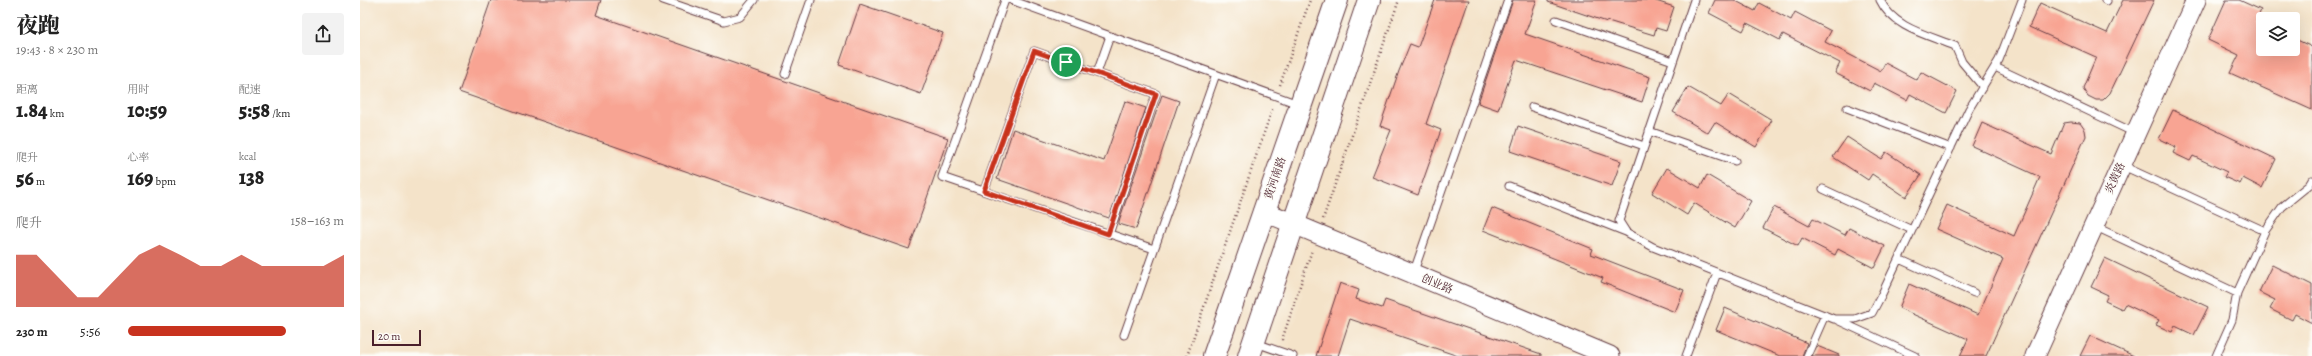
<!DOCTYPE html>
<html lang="zh">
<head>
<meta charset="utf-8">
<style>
	body { margin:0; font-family:Alegreya,"Noto Serif SC",serif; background:#f2f2f2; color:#222; height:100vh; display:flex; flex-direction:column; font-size:15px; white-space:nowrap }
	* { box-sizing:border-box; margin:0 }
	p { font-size:13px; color:#767676 }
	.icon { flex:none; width:22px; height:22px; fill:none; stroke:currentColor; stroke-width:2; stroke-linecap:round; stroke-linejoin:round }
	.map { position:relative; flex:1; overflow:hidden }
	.sheet { display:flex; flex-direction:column; background:#fff; width:360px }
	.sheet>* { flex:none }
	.tools { position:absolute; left:1896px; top:12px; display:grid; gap:8px }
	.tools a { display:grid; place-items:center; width:44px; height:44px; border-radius:4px; background:#fff; box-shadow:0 4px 16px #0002; font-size:20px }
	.scale { position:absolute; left:12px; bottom:10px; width:49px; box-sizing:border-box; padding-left:4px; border:2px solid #4a1f2b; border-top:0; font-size:11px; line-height:14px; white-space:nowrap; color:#4a1f2b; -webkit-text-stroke:3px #fdfcf7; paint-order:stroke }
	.pin { position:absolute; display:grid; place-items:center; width:34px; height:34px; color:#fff; margin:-17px; border:2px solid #fff; border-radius:50%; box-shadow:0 1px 4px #0007 }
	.round { display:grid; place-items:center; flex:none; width:42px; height:42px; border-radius:4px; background:#f2f2f2 }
	.overview { display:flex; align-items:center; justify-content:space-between; height:68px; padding:0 16px }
	h1 { font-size:22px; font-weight:800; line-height:30px }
	.figures { display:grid; grid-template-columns:repeat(3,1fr); gap:6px; height:68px; padding:4px 16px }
	.figures div { display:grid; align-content:center }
	.figures b { font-size:20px; font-weight:800 }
	.figures small { font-size:11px; font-weight:400 }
	.figures p { font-size:11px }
	.chart { height:112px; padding:8px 16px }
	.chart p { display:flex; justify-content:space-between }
	.chart svg { width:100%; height:72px; margin-top:4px; fill:#c8321e; opacity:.7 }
	ul { padding:0 16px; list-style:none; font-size:13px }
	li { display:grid; grid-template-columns:64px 48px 1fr; align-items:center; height:30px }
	li i { height:10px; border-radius:5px; background:#c8321e }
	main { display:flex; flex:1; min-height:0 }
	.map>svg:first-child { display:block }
	.building { fill:#f8a493 }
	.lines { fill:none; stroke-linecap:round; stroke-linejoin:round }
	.lane-casing { stroke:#643c43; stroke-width:9 }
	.secondary-casing { stroke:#643c43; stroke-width:21 }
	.primary-casing { stroke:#643c43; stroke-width:24 }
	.path { stroke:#643c43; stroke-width:2.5; stroke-dasharray:1 3; stroke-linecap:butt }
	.lane { stroke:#fff; stroke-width:7 }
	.secondary { stroke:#fff; stroke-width:19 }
	.primary { stroke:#fff; stroke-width:22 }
	.route-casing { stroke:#fff; stroke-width:8 }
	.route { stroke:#c8321e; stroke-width:5 }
	.labels { text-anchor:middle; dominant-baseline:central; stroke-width:3; stroke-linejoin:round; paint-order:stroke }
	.street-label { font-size:11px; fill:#4a1f2b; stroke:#fdfcf7 }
</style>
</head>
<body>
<main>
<section class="sheet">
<div class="overview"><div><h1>夜跑</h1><p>19:43 · 8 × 230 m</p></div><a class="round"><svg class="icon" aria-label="share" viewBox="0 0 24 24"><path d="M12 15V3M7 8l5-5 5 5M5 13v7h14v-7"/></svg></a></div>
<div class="figures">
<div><p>距离</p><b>1.84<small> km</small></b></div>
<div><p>用时</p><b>10:59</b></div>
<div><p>配速</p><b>5:58<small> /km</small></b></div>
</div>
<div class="figures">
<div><p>爬升</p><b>56<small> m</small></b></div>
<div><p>心率</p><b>169<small> bpm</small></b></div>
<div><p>kcal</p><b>138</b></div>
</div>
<div class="chart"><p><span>爬升</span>158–163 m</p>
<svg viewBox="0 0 160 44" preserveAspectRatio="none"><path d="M0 44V12L10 12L20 25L30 38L40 38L50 25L60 12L70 6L80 12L90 19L100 19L110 12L120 19L130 19L140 19L150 19L160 12V44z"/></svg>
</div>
<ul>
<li><b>230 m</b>5:56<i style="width:73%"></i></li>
</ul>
</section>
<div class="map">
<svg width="1952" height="356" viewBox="0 0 1952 356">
	<rect width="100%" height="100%" fill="#fdfcf7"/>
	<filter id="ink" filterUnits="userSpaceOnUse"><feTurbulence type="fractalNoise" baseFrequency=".025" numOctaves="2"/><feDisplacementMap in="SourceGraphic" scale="8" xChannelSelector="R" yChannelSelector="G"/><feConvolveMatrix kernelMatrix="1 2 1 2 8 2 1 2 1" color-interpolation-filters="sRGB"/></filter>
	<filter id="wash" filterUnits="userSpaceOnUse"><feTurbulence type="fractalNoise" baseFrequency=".012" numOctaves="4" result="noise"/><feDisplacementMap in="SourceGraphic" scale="16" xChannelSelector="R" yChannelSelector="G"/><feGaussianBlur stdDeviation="0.9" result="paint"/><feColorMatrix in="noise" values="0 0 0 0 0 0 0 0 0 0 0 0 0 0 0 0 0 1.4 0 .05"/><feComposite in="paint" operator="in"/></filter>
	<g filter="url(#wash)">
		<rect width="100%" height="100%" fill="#f4e3c9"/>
		<g id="blocks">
			<path class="building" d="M131,0H241L236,15L588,138L549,249L99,92Z
				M1075,0H1109L1066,124L1081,130L1058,195L1012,177L1031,130L1020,126L1039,71L1050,44L1058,47Z
				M1153,0H1177L1165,34L1290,77L1282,102L1156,60L1138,110L1118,103Z
				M1188,0H1293L1314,7L1306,31L1296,28L1294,35L1248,21L1247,22L1188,2Z
				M1355,0H1374L1395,11L1399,3L1431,20L1435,12L1471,31L1465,42L1521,71L1525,63L1557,80L1561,72L1597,91L1586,113L1550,94L1547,100L1514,83L1510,91L1475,73L1480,63L1423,34L1420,40L1387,23L1383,31L1349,13Z
				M1763,0H1794L1750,93L1743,100H1736L1728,96L1723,88L1736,57L1669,27L1680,3L1747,33Z
				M1866,0H1879L1901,10L1896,21L1903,24V49H1933V38L1952,47V110L1870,73L1879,55L1848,40Z
				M500,4L583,33L561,94L479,65Z
				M1328,87L1361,106L1369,94L1412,120L1396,147L1355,122L1348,133L1313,112Z
				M802,95L819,101L776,229L759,224V221Z
				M765,101L786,108L749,218L637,179L653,129L744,161Z
				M1813,110L1916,159L1902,188L1883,178L1880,184L1864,177L1867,172L1833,156L1830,161L1813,153L1816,147L1799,139Z
				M1711,122L1720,123L1725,130L1726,136L1626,356H1600L1608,339L1539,308L1549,284L1618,315L1643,259L1576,229L1587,205L1654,236L1680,177L1612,146L1622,123L1691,154L1704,123Z
				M1158,126L1261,161L1252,186L1150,151Z
				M1487,137L1521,159L1526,152L1561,175L1546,197L1512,174L1508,180L1473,157Z
				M1307,168L1340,188L1347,175L1391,201L1375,228L1334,203L1327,215L1292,193Z
				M1414,207L1449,226L1453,219L1485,235L1489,228L1525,246L1514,268L1478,249L1475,255L1442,238L1438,246L1403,228Z
				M1132,208L1233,249L1231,254L1324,290L1315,312L1241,282L1243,278L1123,230Z
				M1745,258L1848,307L1834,335L1815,326L1812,332L1796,325L1799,320L1765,304L1762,309L1745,301L1748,295L1731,287Z
				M1912,265L1952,285V323L1935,314L1932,320L1910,309L1915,300L1899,292Z
				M980,283L999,290L996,299L1022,308L1025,300L1181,354V356H1098L990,319L978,356H956Z
				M1365,308L1447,343L1442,356H1420L1356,330Z
				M1730,336L1774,356H1720Z
				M1457,346L1479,355V356H1452Z"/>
		</g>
	</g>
	<g filter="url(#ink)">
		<use href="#blocks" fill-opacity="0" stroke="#643c43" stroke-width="1"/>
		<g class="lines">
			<g class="lane-casing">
				<path id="lane" d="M303,0L364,21L380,17L394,0
					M645,0L582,177L794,249
					M651,0L938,104
					M1334,0L1259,221L1266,232L1293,247L1474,319H1495L1512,313L1521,296L1609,109L1639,60L1662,0
					M1520,0C1533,28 1568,35 1595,46L1602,62L1623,87
					M1745,0L1747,1
					M1196,20L1313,61
					M1635,67L1775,133
					M737,73L750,36
					M425,74L451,0
					M1172,107L1284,146
					M1487,108L1591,148
					M1289,131L1375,161
					M1761,165L1905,231
					M1149,186L1266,232
					M1463,189L1552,230
					M624,191L674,51L796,94L749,234
					M1734,226L1877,293
					M1539,259L1614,293
					M1053,274L1148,0
					M1477,320L1555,356
					M764,335L856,74
					M896,343L933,356
					M1326,356L1357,273
					M1447,356L1465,315
					M1856,356L1872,320L1877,293L1905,231L1922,207L1949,185L1952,180"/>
			</g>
			<g class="secondary-casing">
				<path id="secondary" d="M903,211L1250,356
					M1675,356L1836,0"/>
			</g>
			<g class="primary-casing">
				<path id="primary" d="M854,356L977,0
					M889,356L1009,0"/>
			</g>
			<path class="path" d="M920,85L950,0
				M963,219L1039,0
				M922,340L952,250
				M827,356L913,107"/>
			<use href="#lane" class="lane"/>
			<use href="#secondary" class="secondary"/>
			<use href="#primary" class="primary"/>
		</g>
	</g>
	<g class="lines" filter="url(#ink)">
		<g class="route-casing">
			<path id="route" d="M674,51L796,94L748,234L624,191Z"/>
		</g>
		<use href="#route" class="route"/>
	</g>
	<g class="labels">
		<g class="street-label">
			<text transform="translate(915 178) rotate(-71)">黄河南路</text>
			<text transform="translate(1755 178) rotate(-66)">炎黄路</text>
			<text transform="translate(1077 284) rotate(23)">创业路</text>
		</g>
	</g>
</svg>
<div class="tools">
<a><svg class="icon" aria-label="layers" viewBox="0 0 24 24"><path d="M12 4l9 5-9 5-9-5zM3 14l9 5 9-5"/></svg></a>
</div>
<div class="scale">20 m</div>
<div class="pin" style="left:706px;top:62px;background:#1e9e55"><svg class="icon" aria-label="arrive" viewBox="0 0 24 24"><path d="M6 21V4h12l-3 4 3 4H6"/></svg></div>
</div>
</main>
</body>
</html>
